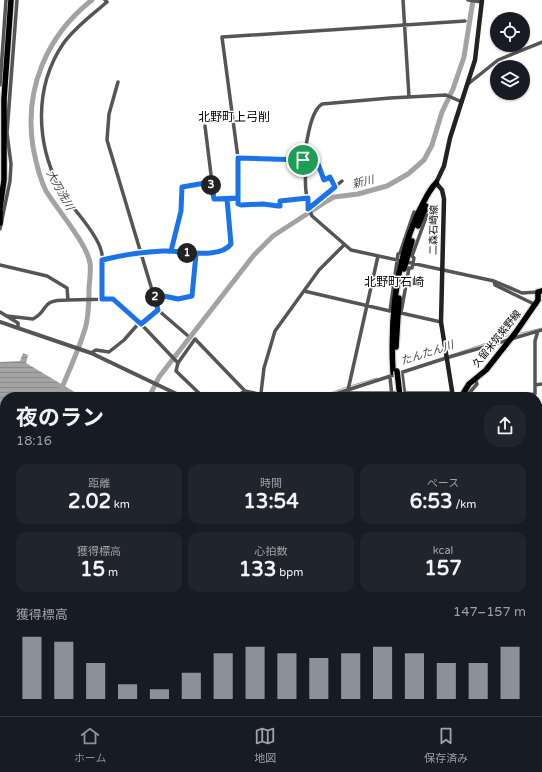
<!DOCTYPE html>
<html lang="ja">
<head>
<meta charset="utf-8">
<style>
	body { margin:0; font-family:"Varela Round","Noto Sans JP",sans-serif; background:#20242c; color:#f1f3f6; height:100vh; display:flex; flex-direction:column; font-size:15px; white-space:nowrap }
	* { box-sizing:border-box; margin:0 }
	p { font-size:13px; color:#9ea1a6 }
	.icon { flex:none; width:22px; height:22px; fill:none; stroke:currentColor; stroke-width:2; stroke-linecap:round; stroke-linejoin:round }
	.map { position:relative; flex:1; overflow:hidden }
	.details { position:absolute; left:0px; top:392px; width:542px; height:324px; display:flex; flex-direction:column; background:#171b24; border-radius:16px 16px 0 0; box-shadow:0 1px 3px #0004 }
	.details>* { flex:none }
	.controls { position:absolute; left:490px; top:12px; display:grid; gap:8px }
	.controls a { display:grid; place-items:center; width:40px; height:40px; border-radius:50%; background:#171b24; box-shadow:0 1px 3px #0004; font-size:20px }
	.pin { position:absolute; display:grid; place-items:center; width:34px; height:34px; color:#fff; margin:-17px; border:2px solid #fff; border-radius:50%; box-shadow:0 1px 4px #0007 }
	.km { position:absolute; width:20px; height:20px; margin:-10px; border-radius:50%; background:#222; color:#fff; font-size:11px; line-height:20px; text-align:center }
	.round { display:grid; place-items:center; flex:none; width:42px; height:42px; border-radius:16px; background:#20242c }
	.headline { display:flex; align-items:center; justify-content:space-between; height:68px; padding:0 16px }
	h1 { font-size:22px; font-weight:700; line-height:30px }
	.figures { display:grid; grid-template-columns:repeat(3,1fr); gap:6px; height:68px; padding:4px 16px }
	.figures div { display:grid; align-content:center; border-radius:10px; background:#20242c; text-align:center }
	.figures b { font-size:20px; font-weight:700 }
	.figures small { font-size:11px; font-weight:400 }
	.figures p { font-size:11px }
	.chart { height:112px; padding:8px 16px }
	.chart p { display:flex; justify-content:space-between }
	.chart svg { width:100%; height:72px; margin-top:4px; stroke:#8c9099; stroke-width:6 }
	.tabs { display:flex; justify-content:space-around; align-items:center; height:56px; border-top:1px solid #363941; background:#171b24; font-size:11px; color:#9ea1a6 }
	.tabs a { display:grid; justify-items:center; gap:2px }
	.tabs .on { color:#8c9099 }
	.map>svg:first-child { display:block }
	.water { fill:url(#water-rules) }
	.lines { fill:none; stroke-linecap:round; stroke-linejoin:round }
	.stream { stroke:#a3a3a3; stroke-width:1 }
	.river { stroke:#a3a3a3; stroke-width:5 }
	.minor-tunnel { stroke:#d9d9d9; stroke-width:3.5; stroke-dasharray:3.5 2; stroke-linecap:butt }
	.primary-casing { stroke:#dbdbdb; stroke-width:8 }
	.trunk-casing { stroke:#dbdbdb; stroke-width:8 }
	.minor { stroke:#555; stroke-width:3.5 }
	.tertiary { stroke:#555; stroke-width:4 }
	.secondary { stroke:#222; stroke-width:4.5 }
	.primary { stroke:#000; stroke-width:5.5 }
	.trunk { stroke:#000; stroke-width:5.5 }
	.primary-bridge-casing { stroke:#dbdbdb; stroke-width:8; stroke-linecap:butt }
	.primary-bridge { stroke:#000; stroke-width:5.5 }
	.route-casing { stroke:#fff; stroke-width:8 }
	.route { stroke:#1a73e8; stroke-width:5 }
	.labels { text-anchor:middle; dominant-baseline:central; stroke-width:3; stroke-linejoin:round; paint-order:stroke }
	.street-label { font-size:10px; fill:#000; stroke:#fff }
	.water-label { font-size:11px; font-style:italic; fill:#444; stroke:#fff }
	.quarter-label { font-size:12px; fill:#000; stroke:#fff }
</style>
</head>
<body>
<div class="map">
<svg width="542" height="716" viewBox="0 0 542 716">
	<defs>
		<pattern id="water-rules" width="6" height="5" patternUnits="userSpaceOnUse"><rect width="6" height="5" fill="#a3a3a3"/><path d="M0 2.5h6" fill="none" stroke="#8b8b8b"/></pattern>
	</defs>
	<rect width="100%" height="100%" fill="#fff"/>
	<path class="water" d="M23,353L28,355L26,363L83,397H5V449L0,447V362L20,361Z
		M542,428V504L537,505V431Z"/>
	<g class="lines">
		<path class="stream" d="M517,334L542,328
			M451,355L510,335
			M350,386L377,378
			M319,397L347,387"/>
		<path class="river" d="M58,397C67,375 78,352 85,329C89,316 89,301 89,287C90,279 91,271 90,263C87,244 57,209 46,191C39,177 36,163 33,147C24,90 46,36 92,0
			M149,397L159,377L254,255L273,236L327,201L334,197L358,194L387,186L408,174L424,160L432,145L442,112L453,89L464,57L473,0
			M0,697L5,700
			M19,711L25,716
			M514,711L519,716"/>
		<path class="minor-tunnel" d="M0,93L9,96"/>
		<g class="primary-casing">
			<path id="primary" d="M418,226L426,206
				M404,269L412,241
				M396,347L399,298
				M393,372C390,318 396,261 419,211C424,202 428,191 436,183
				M461,397L469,384L486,370L516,332L538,300V292L542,291
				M444,716V711"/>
		</g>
		<g class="trunk-casing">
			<path id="trunk" d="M0,208L4,180V99L11,0
				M0,223V207"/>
		</g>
		<path class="minor" d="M403,0L409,97
			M468,0L482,2
			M118,82L109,114L107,140L158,310L187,335
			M468,84L498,60L542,42
			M0,85L6,0
			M205,126L214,199L238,198V158L222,37L465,21
			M238,158C254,158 304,157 316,163C321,165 322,175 324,180L330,177L335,187
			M303,160C307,146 309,112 322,104L390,98L446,95L462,102
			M307,161C304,178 305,200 312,216L351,250L494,281L495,285L536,305
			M238,198V204L241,205L263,204L278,206H280V201L308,198
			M308,209L342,181
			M428,212L412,256L414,258L412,268H409L401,313L441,322
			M0,229L10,181L11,164L7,133L17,0
			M171,251L181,211L182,187L211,182
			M103,260C122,255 143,252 163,251C180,250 219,260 231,244L227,199
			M0,265L47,276L67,288L68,300L113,299L141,324L178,363
			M494,281L522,293L538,292
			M304,291L390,311L398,254L400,253L414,212
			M154,294L178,299L192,296L196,254
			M102,299C102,283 106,263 100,247C92,226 70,207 59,187C36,142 34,87 63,44C74,28 92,15 107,2L105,0
			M0,312L18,323V328
			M7,316L33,319C51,309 38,300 68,300
			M141,324L158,310
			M91,353L96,350L109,352L124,340L139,323
			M402,373L405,397
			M390,377L392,397
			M535,385L542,384
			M348,390L378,256
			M348,390L349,393H452
			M261,393L264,368L275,331L319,270L344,245
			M203,397L176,371L178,363L195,339L245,391L273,397
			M235,397L245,391
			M326,397L446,358L542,330
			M466,397L477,384L475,379
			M517,397L518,395L535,394V341L538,331
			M0,499L5,500
			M0,536L5,535
			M0,563L5,564
			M0,601L5,602
			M0,626L5,627
			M537,640H542
			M0,651H5
			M537,684L542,685
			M0,691L5,694
			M0,706L5,709
			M9,711L16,716
			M30,711L35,716
			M70,711L83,716
			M131,711L144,716
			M368,711L386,716
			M439,711V716
			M496,711L502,716
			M520,711L525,716
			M181,716L182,711
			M202,716L204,711
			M261,716L263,711
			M389,716L390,711
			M454,716V711
			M464,716L466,711"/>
		<path class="tertiary" d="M0,322L91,353L183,397
			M0,482L5,484
			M0,486L5,487
			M52,716L53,711
			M320,716L321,711"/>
		<path class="secondary" d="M453,397L441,322L444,199L442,190L436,183L444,166L450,138L475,60L482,0
			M537,408L542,406
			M537,591L542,590"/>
		<use href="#primary" class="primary"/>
		<use href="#trunk" class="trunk"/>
		<g class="primary-bridge-casing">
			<path id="primary-bridge" d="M397,371L400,397"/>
		</g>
		<use href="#primary-bridge" class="primary-bridge"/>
	</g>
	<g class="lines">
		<g class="route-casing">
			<path id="route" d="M303,160L238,158V198L227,199L231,244C220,260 180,250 163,251C143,252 122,255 102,260V299H113L141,324L158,310L154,294L178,299L192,296L196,254L171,251L181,211L182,187L211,182L214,199L238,198V204L241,205L263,204L278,206H280V201L308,198V209L335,187L330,177L324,180L318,164L303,160"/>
		</g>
		<use href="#route" class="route"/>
	</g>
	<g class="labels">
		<g class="street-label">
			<text transform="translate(434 230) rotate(-89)">二森石崎線</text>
			<text transform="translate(497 339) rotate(-51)">久留米筑紫野線</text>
		</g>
		<g class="water-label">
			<text transform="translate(363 182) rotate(-14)">新川</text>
			<text transform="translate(60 190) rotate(61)">大刀洗川</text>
			<text transform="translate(427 353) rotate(-18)">たんたん川</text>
		</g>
		<g class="quarter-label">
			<text x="234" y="117">北野町上弓削</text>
			<text x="394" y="282">北野町石崎</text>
		</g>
	</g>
</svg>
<div class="controls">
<a><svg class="icon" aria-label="locate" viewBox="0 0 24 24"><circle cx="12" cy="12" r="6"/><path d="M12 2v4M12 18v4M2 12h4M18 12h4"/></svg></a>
<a><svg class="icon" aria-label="layers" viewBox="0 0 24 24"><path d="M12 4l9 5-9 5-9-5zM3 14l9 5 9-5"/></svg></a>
</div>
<div class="pin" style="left:303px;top:160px;background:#1e9e55"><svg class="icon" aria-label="arrive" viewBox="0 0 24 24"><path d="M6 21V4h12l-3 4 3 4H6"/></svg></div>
<b class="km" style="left:187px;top:253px">1</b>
<b class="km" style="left:155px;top:297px">2</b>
<b class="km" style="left:211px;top:185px">3</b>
<section class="details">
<div class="headline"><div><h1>夜のラン</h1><p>18:16</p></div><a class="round"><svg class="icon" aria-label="share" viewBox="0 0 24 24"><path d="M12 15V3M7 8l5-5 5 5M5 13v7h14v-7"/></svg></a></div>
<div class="figures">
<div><p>距離</p><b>2.02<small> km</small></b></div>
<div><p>時間</p><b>13:54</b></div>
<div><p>ペース</p><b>6:53<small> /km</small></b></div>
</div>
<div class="figures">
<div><p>獲得標高</p><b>15<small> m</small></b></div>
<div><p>心拍数</p><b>133<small> bpm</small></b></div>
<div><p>kcal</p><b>157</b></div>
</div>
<div class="chart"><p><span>獲得標高</span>147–157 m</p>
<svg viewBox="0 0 160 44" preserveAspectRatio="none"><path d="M5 44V6M15 44V9M25 44V22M35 44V35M45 44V38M55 44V28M65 44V16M75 44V12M85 44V16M95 44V19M105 44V16M115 44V12M125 44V16M135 44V22M145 44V22M155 44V12"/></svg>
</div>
</section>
</div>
<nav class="tabs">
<a class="on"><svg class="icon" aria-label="home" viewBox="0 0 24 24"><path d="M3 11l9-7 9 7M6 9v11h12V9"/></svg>ホーム</a>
<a><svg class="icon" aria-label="map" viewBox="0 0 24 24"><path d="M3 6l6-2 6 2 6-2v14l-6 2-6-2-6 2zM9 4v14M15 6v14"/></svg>地図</a>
<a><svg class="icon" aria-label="saved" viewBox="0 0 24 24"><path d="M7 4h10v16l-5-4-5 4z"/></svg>保存済み</a>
</nav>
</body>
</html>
